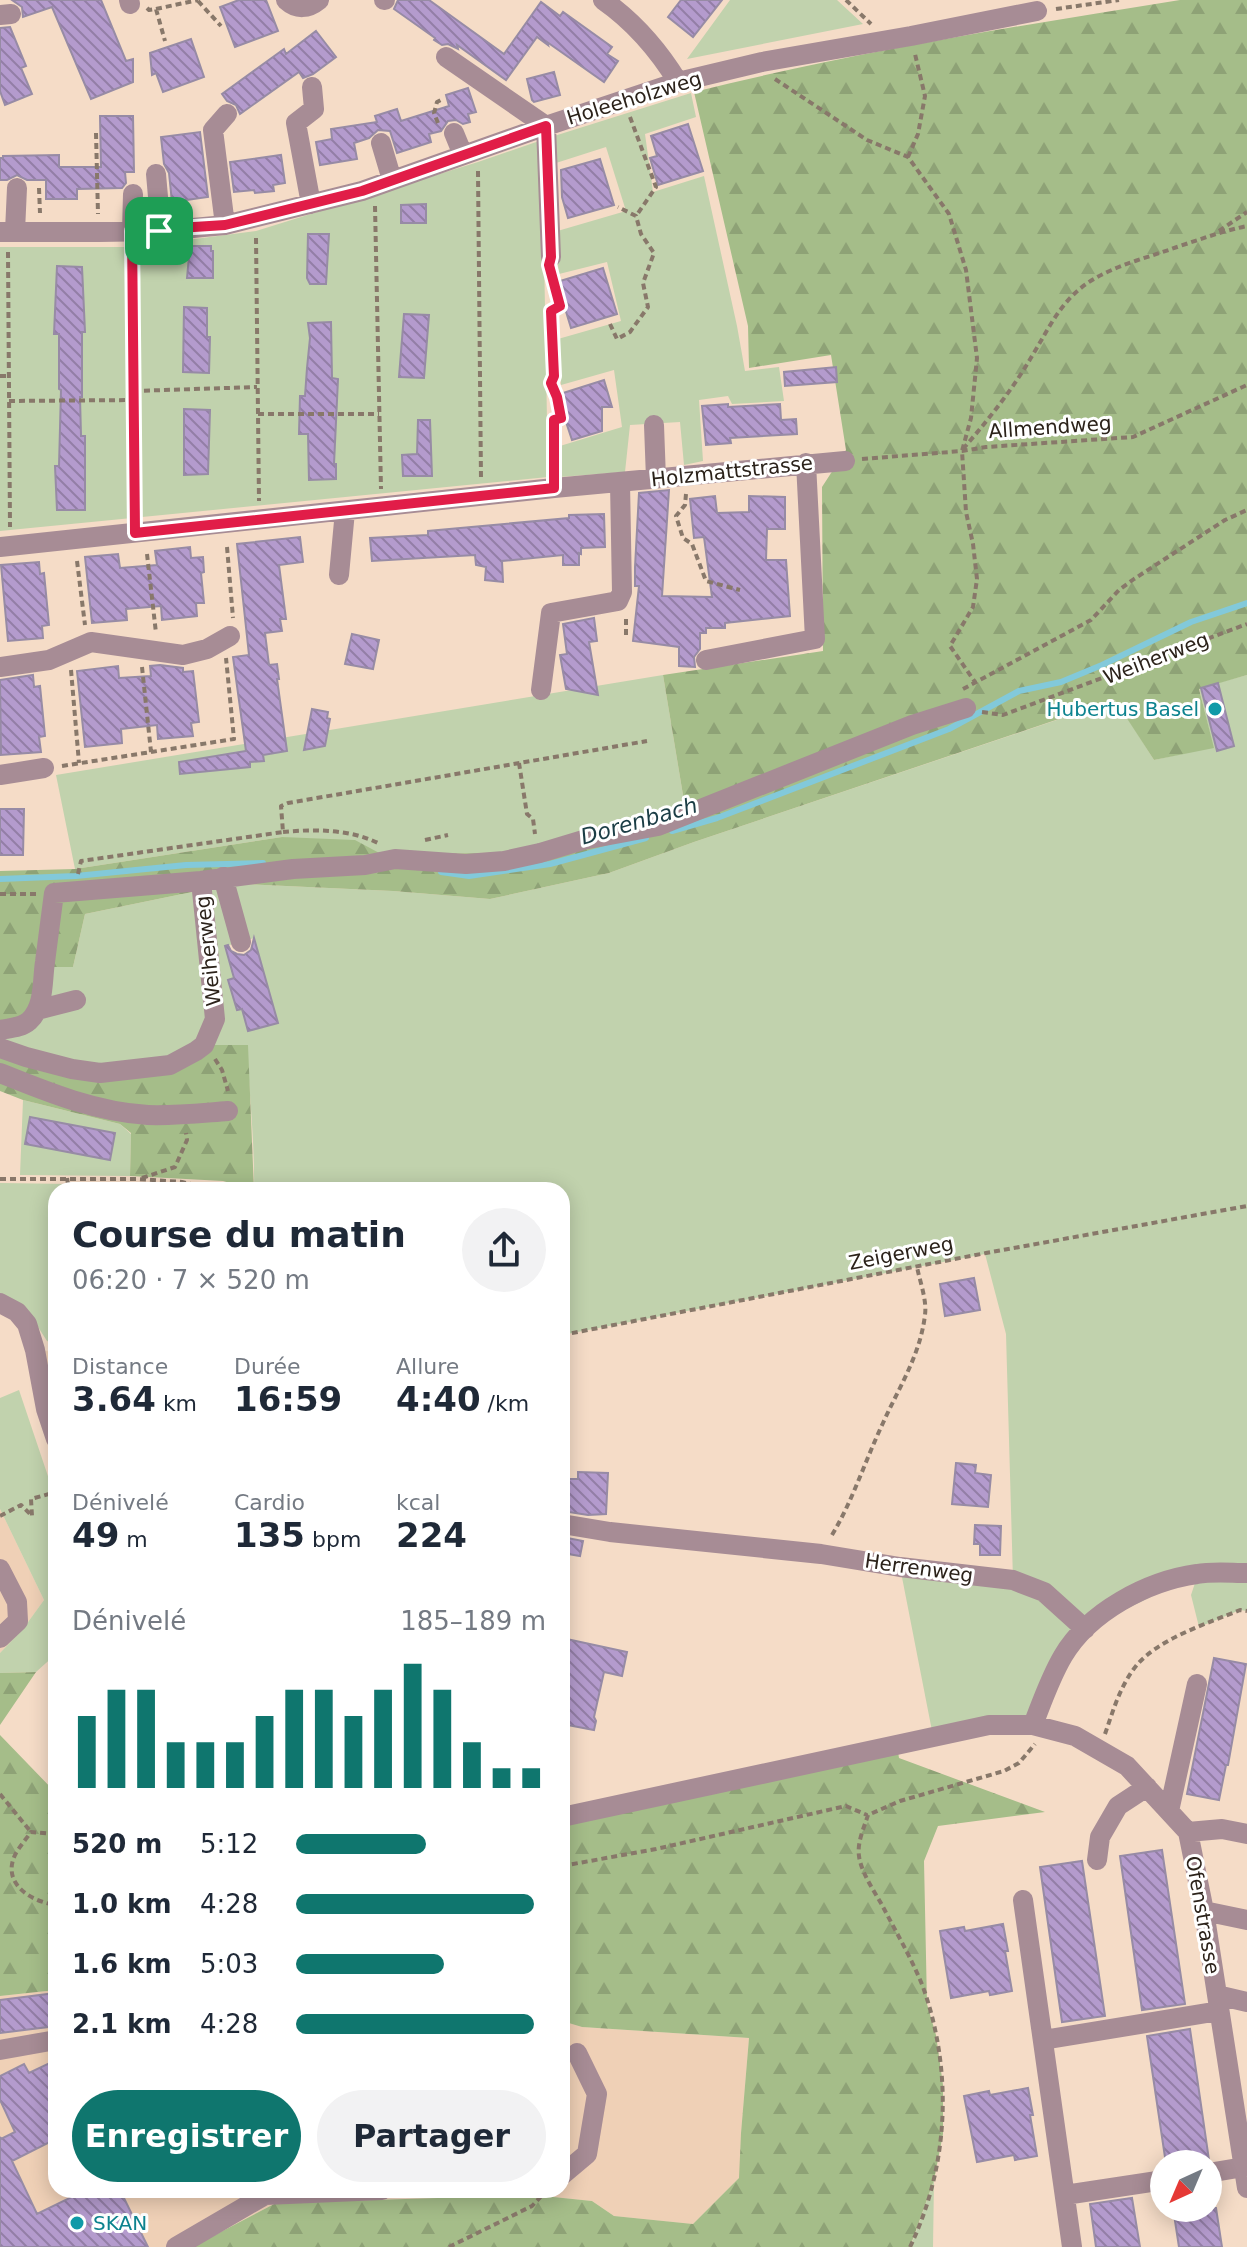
<!DOCTYPE html>
<html lang="fr">
<head>
<meta charset="utf-8">
<style>
	body { margin:0; font-family:"DejaVu Sans",sans-serif; background:#f2f2f3; color:#1f2937; height:100vh; display:flex; flex-direction:column; font-size:30px; white-space:nowrap }
	* { box-sizing:border-box; margin:0 }
	p { font-size:26px; color:#747a83 }
	.icon { flex:none; width:44px; height:44px; fill:none; stroke:currentColor; stroke-width:2; stroke-linecap:round; stroke-linejoin:round }
	.map { position:relative; flex:1; overflow:hidden }
	.panel { position:absolute; left:48px; top:1182px; width:522px; height:1016px; display:flex; flex-direction:column; background:#fff; border-radius:24px; box-shadow:0 4px 20px #0003 }
	.panel>* { flex:none }
	.needle { width:52px; rotate:224deg }
	.controls { position:absolute; left:1150px; top:2150px; display:grid; gap:16px }
	.controls a { display:grid; place-items:center; width:72px; height:72px; border-radius:50%; background:#fff; box-shadow:0 4px 20px #0003; font-size:40px }
	.pin { position:absolute; display:grid; place-items:center; width:68px; height:68px; color:#fff; margin:-34px; border-radius:16px; box-shadow:0 4px 12px #0006 }
	.round { display:grid; place-items:center; flex:none; width:84px; height:84px; border-radius:42px; background:#f2f2f3 }
	.head { display:flex; align-items:center; justify-content:space-between; height:136px; padding:0 24px }
	h1 { font-size:36px; font-weight:700; line-height:60px }
	.metrics { display:grid; grid-template-columns:repeat(3,1fr); gap:12px; height:136px; padding:8px 24px }
	.metrics div { display:grid; align-content:center }
	.metrics b { font-size:34px; font-weight:700 }
	.metrics small { font-size:22px; font-weight:400 }
	.metrics p { font-size:22px }
	.chart { height:224px; padding:16px 24px }
	.chart p { display:flex; justify-content:space-between }
	.chart svg { width:100%; height:144px; margin-top:8px; stroke:#0f766e; stroke-width:6 }
	.button { display:flex; gap:16px; margin-top:auto; padding:16px 24px }
	.button a { flex:1; height:92px; border-radius:48px; background:#0f766e; color:#fff; font-size:32px; font-weight:700; line-height:92px; text-align:center }
	.button a+a { background:#f2f2f3; color:#1f2937 }
	ul { padding:0 24px; list-style:none; font-size:26px }
	li { display:grid; grid-template-columns:128px 96px 1fr; align-items:center; height:60px }
	li i { height:20px; border-radius:10px; background:#0f766e }
	.map>svg:first-child { display:block }
	.built { fill:#efd0b6 }
	.green { fill:#c1d2ad; fill-rule:evenodd }
	.forest { fill:url(#forest-firs) }
	.lines { fill:none; stroke-linecap:round; stroke-linejoin:round }
	.stream { stroke:#82c9da; stroke-width:6 }
	.building { fill:url(#building-back-hatch); stroke:#978ba5; stroke-width:2 }
	.path { stroke:#88786a; stroke-width:4; stroke-dasharray:6 4; stroke-linecap:butt }
	.minor { stroke:#a78c95; stroke-width:20 }
	.route-casing { stroke:#fff; stroke-width:16 }
	.route { stroke:#e11d48; stroke-width:10 }
	.culture-dot { fill:#0f9aa8; stroke:#fff; stroke-width:3 }
	.labels { text-anchor:middle; dominant-baseline:central; stroke-width:6; stroke-linejoin:round; paint-order:stroke }
	.street-label { font-size:20px; fill:#2b221a; stroke:#fff }
	.culture-label { font-size:20px; fill:#0d838f; stroke:#fff; text-anchor:end }
	.water-label { font-size:22px; font-style:italic; fill:#1b3d45; stroke:#fff }
</style>
</head>
<body>
<div class="map">
<svg width="1247" height="2247" viewBox="0 0 1247 2247">
	<defs>
		<pattern id="forest-firs" width="22" height="20" patternUnits="userSpaceOnUse" patternTransform="scale(2)"><rect width="22" height="20" fill="#a5bd89"/><path d="M5 1l3.5 6h-7zM16 11l3.5 6h-7z" fill="#8ea276"/></pattern>
		<pattern id="building-back-hatch" width="6" height="6" patternUnits="userSpaceOnUse" patternTransform="scale(2)"><rect width="6" height="6" fill="#b49bcd"/><path d="M-1 5l2 2M0 0l6 6M5-1l2 2" fill="none" stroke="#937ea6"/></pattern>
	</defs>
	<rect width="100%" height="100%" fill="#f5dcc7"/>
	<path class="built" d="M35,1350L56,1352V1407L46,1409Z
		M0,1509L44,1600L23,1629L0,1653Z
		M56,1990V2190H562V2021L582,2027L749,2038L741,2133L740,2177L693,2224L614,2216L592,2201L534,2195L396,2198L276,2203L192,2247H0V1996Z"/>
	<path class="green" d="M730,0H837L863,24L687,59Z
		M691,93L696,117L645,134L653,192L704,176L737,326L745,371L779,367L784,401L732,404L728,396L699,400L703,461L684,465L680,422L630,425L625,472L560,477V446L622,427L614,370L561,385L558,339L621,321L607,262L559,274L554,232L626,211L606,147L556,163L551,137Z
		M542,140L548,477L0,531V247H133L256,231L478,162Z
		M663,675L685,807L526,852L383,855L282,837L75,869L56,775Z
		M1247,675V1611L1240,1610L1199,1627L1191,1595L1198,1574L1085,1629L1033,1725L933,1736L900,1567L1013,1580L1006,1334L985,1254L562,1335V1190H254C255,1142 249,1094 247,1045L196,1051L100,1073L0,1051V1028L44,967H73L85,914L192,892L243,884L393,891L490,899L609,873L694,842L1116,700L1154,760L1213,747L1199,688ZM254,938L277,1023L248,1031L242,1009H237L228,980L234,978L226,946Z
		M23,1100L120,1124L131,1134L130,1176L20,1175Z
		M0,1183L70,1184L187,1190H56V1344L47,1341L31,1316L0,1293Z
		M19,1390L56,1500V1654L36,1672L0,1673V1653L23,1629L44,1600L0,1509V1398Z
		M934,2180L933,2247H910L912,2243Z"/>
	<path class="forest" d="M1180,0H1247V675L1199,689L1214,748L1154,760L1115,700L694,842L609,873L490,899L393,891L243,884L192,892L85,914L73,967H44L37,1010L0,1028V871L75,869L282,837L355,840L383,855L526,852L685,807L663,675L823,651L822,487L846,450L831,355L749,368L748,326L694,92C854,52 1017,26 1180,0Z
		M204,1045H248L254,1190L223,1181L130,1176L131,1133L120,1124L23,1100L0,1091V1051L72,1069L170,1065Z
		M36,1672L0,1725V1673Z
		M0,1735L56,1793V1990L0,1996Z
		M897,1745L899,1758L1045,1812L938,1826L924,1861L927,2004L936,2035L943,2085V2134L934,2180L910,2247H192L276,2203L534,2195L592,2201L614,2216L693,2224L739,2178L741,2133L749,2038L582,2027L562,2021V1817Z"/>
	<g class="lines">
		<path class="stream" d="M672,831L717,818L949,729L1019,691L1061,682L1102,665L1191,622L1247,603
			M441,872L469,876L550,864L646,838
			M0,879L76,876L186,865L263,863"/>
	</g>
	<path class="building" d="M12,0H101L126,61L133,59V82L91,99L52,7L23,17L22,7Z
		M239,0H266L278,31L235,47L220,7Z
		M398,0H429L504,54L541,2L560,16L563,12L612,47L607,54L618,61L604,82L547,42L548,45L537,37L506,80L457,45L458,49L448,44L442,45L434,40L435,38L394,9Z
		M681,0H722L693,37L668,17Z
		M10,27L26,66L21,68L32,94L5,105L0,91V28Z
		M316,31L336,57L313,74L303,78L299,72L240,114L236,105L227,101L222,94L284,49L286,54Z
		M191,39L204,77L163,92L156,73L152,75L150,53Z
		M554,72L560,95L534,102L532,100L527,79Z
		M468,88L476,112L468,114L470,122L463,124L456,120L448,121L441,131L429,134L431,142L397,153L390,131L378,130L369,138L354,143L357,159L320,165L316,142L332,139L331,129L377,122L375,116L397,109L401,121L449,106L446,95Z
		M100,116H133L134,172H125L126,183L122,188L77,189V199H46V180H27L17,175L7,180H0V158H3V156L59,155V167H101Z
		M688,124L703,171L658,185L650,158L657,156L651,136Z
		M200,132L208,197L172,202L169,173L164,164L161,137Z
		M281,155L285,183L273,185L274,191L255,193L254,190L234,192L230,162Z
		M600,159L614,205L568,218L562,197L561,170Z
		M426,204V223H401V205Z
		M308,234H329L326,284H310L307,278Z
		M190,246H211V251H213V278H187Z
		M57,266L82,267L85,332H82V397H80L81,436H85V510H57L55,466H59L61,390L59,389V334H54Z
		M603,268L617,314L571,328L557,282Z
		M184,307L207,308V337H210L209,373L183,372Z
		M404,314L429,315L424,378L399,377Z
		M331,322L332,378L338,379L334,464H336V479L309,480L308,434H299L300,396H305L307,368L310,338L308,323Z
		M836,367L837,382L785,386L784,372Z
		M604,380L612,407H602V431L572,440L557,395Z
		M728,404V407L780,404L781,420L796,419L797,434L730,438L731,443L706,445L702,406Z
		M184,409L210,410L208,474L184,475Z
		M418,420H430L432,476H403L402,455L417,454Z
		M669,490L662,596L712,597L704,537L694,538L690,499L715,496L717,513L749,512V496L785,497V529H767L766,560H786L790,616L725,623V628H706V633H700V649L694,657L695,667L679,666V647L633,641L639,586H635V567L639,493Z
		M604,514L605,547L581,548V554L579,553V565H563V555L502,561L503,582L485,580L486,567L476,565L475,555L372,561L370,538L428,535V531L569,518V515Z
		M300,537L303,562L279,565L286,619H280L282,631L265,633L269,665L277,664L279,679H277L287,751L263,755L264,761L250,762V767L180,774L179,762L246,751L233,657L249,655L237,544Z
		M190,547L191,558L203,557L204,572L201,573L204,603H196L197,616L162,620L161,606L126,609L127,620L92,623L85,557L118,554L120,568L157,565L155,551Z
		M39,562L40,574L44,573L49,625L42,626L43,638L8,641L1,565Z
		M594,618L597,641L589,642L598,695L566,689L560,655L567,654L563,624Z
		M352,634L379,640L373,669L345,664Z
		M160,665L183,668V672L193,671L199,722L191,723L193,736L158,739L157,725L121,729L122,743L85,747L77,671L118,666L119,678L151,676L150,666Z
		M33,675L34,687L40,686L45,736L39,737L41,752L1,755L0,680Z
		M1218,683L1234,746L1217,751L1201,688Z
		M312,709L328,712L327,718L330,719L325,746L304,750Z
		M0,809H24L23,855H0Z
		M254,938L278,1023L248,1031L242,1009L237,1010L228,980L234,978L225,946L228,945L231,951L237,954L244,955L251,950Z
		M30,1117L115,1133L110,1160L25,1144Z
		M974,1278L980,1310L945,1316L940,1284Z
		M956,1463L976,1465L975,1473L991,1475L988,1507L952,1504Z
		M578,1472L608,1473L606,1514L588,1515L562,1511V1479H578Z
		M975,1525L1001,1526L1000,1555H980V1544H974Z
		M562,1537L583,1541L580,1556L562,1553Z
		M562,1638L627,1652L622,1676L604,1672L594,1717L596,1721L594,1730L562,1724Z
		M1214,1658L1246,1664L1228,1765H1226L1219,1800L1187,1794Z
		M1162,1850L1185,2004L1142,2010L1120,1856Z
		M1082,1861L1105,2016L1062,2022L1040,1867Z
		M1003,1924L1008,1951H1005L1012,1991L990,1995L989,1991L951,1998L940,1931L964,1927L965,1931Z
		M56,1993V2026L0,2033V2000Z
		M1190,2029L1209,2160L1199,2164H1166L1147,2036Z
		M56,2060V2139L12,2161L37,2214L86,2190H120L148,2247H0V2137L1,2139L15,2132L0,2100V2076L24,2064L29,2073Z
		M1028,2088L1033,2115H1030L1037,2156L1015,2160L1014,2155L977,2162L964,2096L989,2091L990,2095Z
		M1132,2198L1140,2247H1096L1090,2204Z
		M1173,2208H1216L1222,2247H1179Z"/>
	<g class="lines">
		<path class="path" d="M846,0L871,24
			M198,1L221,26
			M147,8L149,10L156,9L165,41
			M156,9L198,0
			M1056,9L1119,0
			M775,79L867,140L908,157L949,214L966,270L977,358L971,418L962,451L966,512L973,544L977,579L973,607L950,646L975,682
			M630,117L656,187L636,216
			M438,123L434,113L437,102L443,99
			M96,133L98,214
			M908,157L918,134L925,96L915,54
			M478,171L481,479
			M39,188L40,213
			M375,206L381,489
			M1219,231L1247,212
			M256,238L259,501
			M133,251L135,514
			M8,252L10,527
			M551,273L560,306L551,311L554,376L551,383L557,397L561,418L554,420V470
			M610,324L617,339L630,332L648,307L643,283L654,253L641,234L636,216L618,207
			M0,376H9
			M134,391L257,387
			M9,401L135,400
			M258,414H379
			M963,449C988,420 1013,389 1032,356C1045,335 1055,313 1073,295C1100,268 1142,260 1177,247C1201,239 1223,231 1247,226
			M862,459L962,451L986,447L1133,437L1247,385
			M686,494L685,505L676,516L683,538L692,544L706,581L740,590
			M227,547L233,618
			M147,554L156,633
			M77,561L85,625
			M626,635V618
			M142,667L151,752
			M71,670L79,763
			M963,689L1091,620L1119,590L1134,579L1225,520L1247,510
			M982,712L1003,715L1247,624
			M519,763L527,814L533,819L535,834
			M62,766L234,739L226,658
			M283,832C315,829 349,829 378,843
			M425,840L448,835
			M78,874L81,861L283,832L281,806L288,803L647,741
			M0,894H36
			M215,1059L222,1070L228,1091
			M67,1178L69,1190
			M142,1178L175,1167L187,1140L186,1133
			M0,1179H138L182,1182L218,1190
			M562,1335L986,1253L1247,1206
			M0,1516L21,1505L32,1516L31,1499L56,1492
			M832,1535C853,1500 865,1461 883,1423C899,1387 920,1356 925,1315C927,1300 920,1282 917,1267
			M1105,1734C1113,1711 1120,1686 1136,1666C1158,1639 1208,1623 1240,1610L1247,1611
			M0,1794L31,1832
			M56,1834L31,1832C25,1841 16,1850 13,1860C5,1886 33,1902 56,1905
			M562,1866L656,1849L846,1806L867,1815
			M449,2247L532,2206L547,2190
			M910,2247C949,2166 953,2071 923,1987C912,1959 896,1932 882,1905C874,1891 861,1872 859,1856C857,1842 864,1828 868,1815L900,1801L1004,1771L1019,1763L1035,1744"/>
		<path class="minor" d="M129,0L130,4
			M286,0C297,10 308,9 319,0
			M384,0H385
			M603,0C633,21 659,51 678,82
			M0,15L11,14
			M446,57L546,126L551,257
			M454,133L463,155
			M381,143L392,180
			M156,174L161,231
			M311,204L296,123L314,109L312,87
			M225,225L213,130L227,114
			M15,231L17,188
			M132,231L133,194
			M0,232H99L161,231L225,225L362,191L546,126L678,82L762,62L911,36L1037,11
			M654,425L656,479
			M0,547L554,488L845,461
			M339,575L345,511
			M706,660L815,639L806,463
			M0,667L49,660L91,642L183,655L207,649L230,636
			M541,690L551,613L618,601L622,592L620,483
			M0,775L44,768
			M223,877L241,942
			M37,1010L76,1000
			M0,1030C10,1028 21,1028 29,1021C45,1006 42,981 45,962C48,939 51,916 54,893L201,881L293,869L365,865L395,859L466,864L504,861L540,853L583,840L658,826L912,725L966,708
			M0,1048L26,1057L72,1069L100,1073L170,1065L196,1051L204,1045L215,1019L201,881
			M0,1073C47,1092 96,1112 148,1115C175,1116 201,1113 228,1111
			M0,1303L17,1312L27,1324L35,1350L46,1409L56,1439
			M562,1524L610,1532L821,1554L900,1567L1013,1580L1044,1592L1085,1629
			M0,1569L17,1602L18,1621L0,1638
			M1033,1725C1042,1702 1050,1678 1063,1656C1089,1612 1147,1581 1197,1574C1213,1571 1231,1573 1247,1573
			M1169,1811L1197,1684
			M562,1817L989,1725H1033L1075,1736L1127,1766L1188,1832L1204,1911L1247,2188
			M1188,1832L1222,1829L1247,1834
			M1097,1860L1100,1837L1118,1806L1147,1787
			M1023,1900L1072,2247
			M1204,1911L1247,1920
			M1217,1995L1247,2002
			M1043,2040L1219,2011
			M0,2050L56,2040
			M1208,2173L1244,2167
			M562,2175L587,2154L597,2094L577,2053
			M1065,2195L1164,2180
			M176,2247L265,2195L382,2190"/>
	</g>
	<g class="lines">
		<g class="route-casing">
			<path id="route" d="M546,126L551,257L549,265L560,306L551,311L554,376L551,383L557,397L561,418L554,420V488L135,533L132,231L225,225L362,191Z"/>
		</g>
		<use href="#route" class="route"/>
	</g>
	<g class="culture-dot">
		<circle cx="1215" cy="709" r="8"/>
		<circle cx="77" cy="2223" r="8"/>
	</g>
	<g class="labels">
		<g class="street-label">
			<text transform="translate(634 98) rotate(-17)">Holeeholzweg</text>
			<text transform="translate(1050 427) rotate(-4)">Allmendweg</text>
			<text transform="translate(732 471) rotate(-6)">Holzmattstrasse</text>
			<text transform="translate(1156 658) rotate(-21)">Weiherweg</text>
			<text transform="translate(208 951) rotate(-96)">Weiherweg</text>
			<text transform="translate(901 1253) rotate(-11)">Zeigerweg</text>
			<text transform="translate(919 1568) rotate(8)">Herrenweg</text>
			<text transform="translate(1203 1915) rotate(80)">Ofenstrasse</text>
		</g>
		<g class="culture-label">
			<text x="1199" y="709">Hubertus Basel</text>
			<text x="93" y="2223" text-anchor="start">SKAN</text>
		</g>
		<g class="water-label">
			<text transform="translate(639 821) rotate(-16)">Dorenbach</text>
		</g>
	</g>
</svg>
<div class="controls">
<a><svg class="needle" viewBox="-14 -14 28 28"><path d="M0-13l5 13h-10z" fill="#e53935"/><path d="M0 13l5-13h-10z" fill="#747a83"/></svg></a>
</div>
<div class="pin" style="left:159px;top:231px;background:#1e9e55"><svg class="icon" aria-label="arrive" viewBox="0 0 24 24"><path d="M6 21V4h12l-3 4 3 4H6"/></svg></div>
<section class="panel">
<div class="head"><div><h1>Course du matin</h1><p>06:20 · 7 × 520 m</p></div><a class="round"><svg class="icon" aria-label="share" viewBox="0 0 24 24"><path d="M12 15V3M7 8l5-5 5 5M5 13v7h14v-7"/></svg></a></div>
<div class="metrics">
<div><p>Distance</p><b>3.64<small> km</small></b></div>
<div><p>Durée</p><b>16:59</b></div>
<div><p>Allure</p><b>4:40<small> /km</small></b></div>
</div>
<div class="metrics">
<div><p>Dénivelé</p><b>49<small> m</small></b></div>
<div><p>Cardio</p><b>135<small> bpm</small></b></div>
<div><p>kcal</p><b>224</b></div>
</div>
<div class="chart"><p><span>Dénivelé</span>185–189 m</p>
<svg viewBox="0 0 160 44" preserveAspectRatio="none"><path d="M5 44V22M15 44V14M25 44V14M35 44V30M45 44V30M55 44V30M65 44V22M75 44V14M85 44V14M95 44V22M105 44V14M115 44V6M125 44V14M135 44V30M145 44V38M155 44V38"/></svg>
</div>
<ul>
<li><b>520 m</b>5:12<i style="width:52%"></i></li>
<li><b>1.0 km</b>4:28<i style="width:95%"></i></li>
<li><b>1.6 km</b>5:03<i style="width:59%"></i></li>
<li><b>2.1 km</b>4:28<i style="width:95%"></i></li>
</ul>
<div class="button"><a>Enregistrer</a><a>Partager</a></div>
</section>
</div>
</body>
</html>
